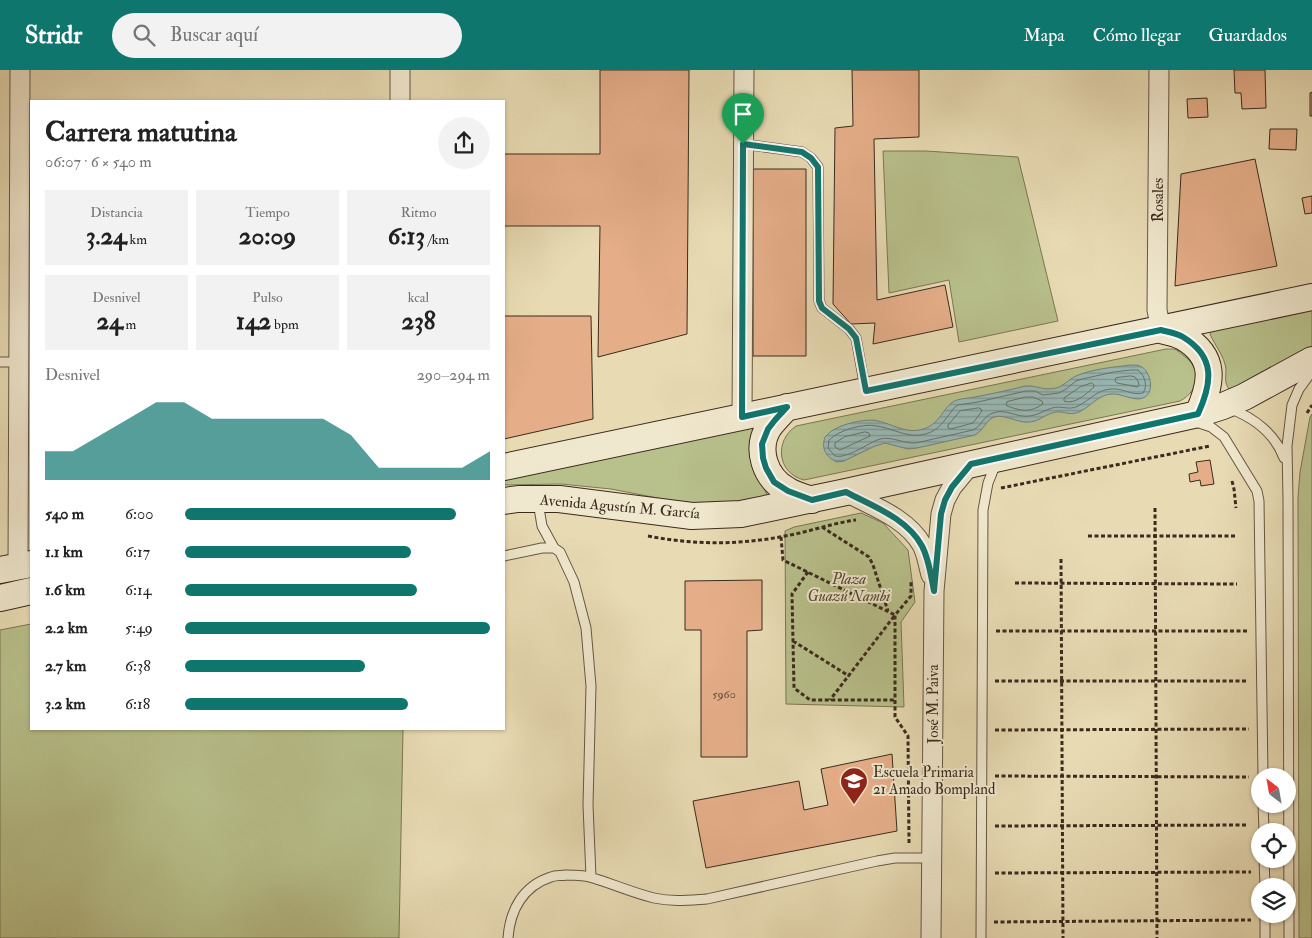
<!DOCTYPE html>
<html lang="es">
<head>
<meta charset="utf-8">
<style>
	body { margin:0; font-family:"IM FELL Double Pica",serif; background:#f2f2f2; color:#222; height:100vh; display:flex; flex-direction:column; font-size:19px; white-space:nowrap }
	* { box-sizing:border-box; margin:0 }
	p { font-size:16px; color:#767676 }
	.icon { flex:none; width:28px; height:28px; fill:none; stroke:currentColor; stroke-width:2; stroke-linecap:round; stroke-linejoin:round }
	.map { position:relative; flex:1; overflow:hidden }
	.sheet { position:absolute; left:30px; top:30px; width:475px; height:630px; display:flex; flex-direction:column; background:#fff; border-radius:0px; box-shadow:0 1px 4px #0004 }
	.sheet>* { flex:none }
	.needle { width:32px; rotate:329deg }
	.buttons { position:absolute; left:1251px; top:698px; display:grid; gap:10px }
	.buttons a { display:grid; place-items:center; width:45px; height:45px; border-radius:50%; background:#fff; box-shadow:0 1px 4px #0004; font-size:25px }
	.pin { position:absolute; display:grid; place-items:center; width:42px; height:42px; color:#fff; margin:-51px -21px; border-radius:50% 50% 50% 0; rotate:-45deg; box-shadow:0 0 5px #0007 }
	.pin .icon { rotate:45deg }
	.round { display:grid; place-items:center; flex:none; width:52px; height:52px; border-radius:26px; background:#f2f2f2 }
	.summary { display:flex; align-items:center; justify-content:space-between; height:85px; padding:0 15px }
	h1 { font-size:28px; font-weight:800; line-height:38px }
	.figures { display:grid; grid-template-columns:repeat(3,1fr); gap:8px; height:85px; padding:5px 15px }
	.figures div { display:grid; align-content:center; border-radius:0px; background:#f2f2f2; text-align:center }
	.figures b { font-size:25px; font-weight:800 }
	.figures small { font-size:14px; font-weight:400 }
	.figures p { font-size:14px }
	.chart { height:140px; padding:10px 15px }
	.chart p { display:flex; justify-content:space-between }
	.chart svg { width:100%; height:90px; margin-top:5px; fill:#0f766e; opacity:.7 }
	ul { padding:0 15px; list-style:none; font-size:16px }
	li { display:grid; grid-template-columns:80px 60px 1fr; align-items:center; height:38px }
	li i { height:12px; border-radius:6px; background:#0f766e }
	header { display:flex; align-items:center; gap:30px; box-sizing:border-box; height:70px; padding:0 25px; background:#0f766e; color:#fff }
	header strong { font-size:24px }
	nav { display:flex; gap:28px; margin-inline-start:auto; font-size:18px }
	.search { width:350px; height:45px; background:#f2f2f2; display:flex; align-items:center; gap:12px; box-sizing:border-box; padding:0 18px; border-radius:28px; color:#767676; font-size:19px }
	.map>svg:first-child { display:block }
	.green { fill:#b8c08b; stroke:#7a7654 }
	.water { fill:url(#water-rules); stroke:#738079 }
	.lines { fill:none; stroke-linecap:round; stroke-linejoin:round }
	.shore { stroke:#6a726a; stroke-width:1 }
	.building { fill:#e5ae89; stroke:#3b2b1e }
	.service-casing { stroke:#665744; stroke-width:11 }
	.minor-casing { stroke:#665744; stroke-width:21 }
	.secondary-casing { stroke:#3b2b1e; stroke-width:28 }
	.path { stroke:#3b2b1e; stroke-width:3; stroke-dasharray:4 2.5; stroke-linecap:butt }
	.service { stroke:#f0e8ce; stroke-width:9 }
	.minor { stroke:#f0e8ce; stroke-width:19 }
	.secondary { stroke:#f0e8ce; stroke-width:26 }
	.route-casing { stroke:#fff; stroke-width:10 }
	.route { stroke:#0f766e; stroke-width:6 }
	.labels { text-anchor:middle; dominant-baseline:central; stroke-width:4; stroke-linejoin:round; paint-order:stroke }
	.number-label { font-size:12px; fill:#664c39 }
	.street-label { font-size:15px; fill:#3b2b1e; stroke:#f0e8ce }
	.park-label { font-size:15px; font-style:italic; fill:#544934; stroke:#f0e8ce }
	.poi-label { font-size:15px; fill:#3b2b1e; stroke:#f0e8ce; text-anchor:start }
</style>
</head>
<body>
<header>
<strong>Stridr</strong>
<div class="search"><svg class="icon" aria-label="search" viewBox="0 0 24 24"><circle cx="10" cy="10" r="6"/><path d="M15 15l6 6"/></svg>Buscar aquí</div>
<nav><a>Mapa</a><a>Cómo llegar</a><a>Guardados</a></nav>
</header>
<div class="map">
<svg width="1312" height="868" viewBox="0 0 1312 868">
	<defs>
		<pattern id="water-rules" width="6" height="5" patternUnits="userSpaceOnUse" patternTransform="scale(1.25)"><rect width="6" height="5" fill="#99b9b6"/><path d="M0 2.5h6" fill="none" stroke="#7e9793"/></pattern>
	</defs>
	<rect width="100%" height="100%" fill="#e8dbb4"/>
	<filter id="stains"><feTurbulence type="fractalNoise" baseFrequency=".004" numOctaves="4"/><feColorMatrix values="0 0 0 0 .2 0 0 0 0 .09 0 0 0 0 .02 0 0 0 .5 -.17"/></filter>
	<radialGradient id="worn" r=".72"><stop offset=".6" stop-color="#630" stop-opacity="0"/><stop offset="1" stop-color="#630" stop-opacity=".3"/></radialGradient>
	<path class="green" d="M883,81H926L1018,87L1058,251L959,272L949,210L889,223Z
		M1312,240V277C1287,292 1257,313 1229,319C1224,313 1226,306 1226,299C1224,285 1215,276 1210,264L1213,260Z
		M1166,279C1169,279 1172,279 1174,279C1178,280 1181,284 1184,286C1203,299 1199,321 1180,331L804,410C777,403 774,371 796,356Z
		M1312,344V868H1299L1298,428L1300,402L1310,347Z
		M752,358L755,359L752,387L754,401L768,426L743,431L709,434L673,431L611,419L561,414L504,415V409Z
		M861,443L883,453L908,480L915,532L901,552L904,637L786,634L785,461L794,457Z
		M31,554V659H403L399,868H0V560Z"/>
	<path class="water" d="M1131,295C1135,295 1139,295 1142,297C1150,302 1155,321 1145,327C1136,333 1122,323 1112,324C1099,324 1090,337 1079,342C1069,346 1065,341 1056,342C1049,343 1042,348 1035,351C1020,356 1006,343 994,347C985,351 985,359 975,365L917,378L908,379L885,373L875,376L844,391L837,392C826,387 821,379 825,367C829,363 832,360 837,358C846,353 869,348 878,351C892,354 905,363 919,360C942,356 942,335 957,330C964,328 972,328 980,326C995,323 1010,320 1025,316C1037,315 1043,321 1056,318C1064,316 1069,309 1076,306C1092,299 1114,297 1131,295Z"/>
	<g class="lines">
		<path class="shore" d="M1131,300H1138C1145,306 1148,316 1143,323C1132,326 1123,318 1112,319C1098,319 1090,330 1078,336C1069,341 1061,335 1052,338C1045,340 1038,345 1030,346C1017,348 1005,338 993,343C983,346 982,356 973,360L916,373C904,374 892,366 880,369C868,373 847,389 835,386L828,378L829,370C839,360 864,353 877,356C896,359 911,371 931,362C941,358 948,345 955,337L958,335L978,332L1026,321H1035L1043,325L1059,323L1066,319L1076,311L1082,309L1114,302Z
			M1131,306L1135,307L1138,311L1139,315L1138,317L1117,313L1115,311L1116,308Z
			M1092,313L1094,315V317C1086,324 1075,335 1064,331V328L1080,317Z
			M1026,327H1033L1042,331L1043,334C1029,343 1022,341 1007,336L1006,335L1007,332Z
			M979,338L981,339L982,341L973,353L951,359L948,358V355L960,341Z
			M865,362L869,363L870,366L840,380L835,377V373L844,367Z"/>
	</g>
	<path class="building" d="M600,0H689L687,264L598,287L600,156H504V84H600Z
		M852,0H919V67L874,69L877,230L945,215L953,257L873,274L875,253L851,254L833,234L835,58L853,56Z
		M1234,0H1265L1266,38L1242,39L1241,23H1235Z
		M1312,22V46H1310V23Z
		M1207,28L1208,47L1188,48L1187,29Z
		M1270,59H1297L1296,80L1269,79Z
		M1255,89L1277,196L1175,216L1181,104Z
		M753,99H806V286H753Z
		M1312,126V143L1305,144L1302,128Z
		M504,246H591L593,349L504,369Z
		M1210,390L1214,414L1201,416L1200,410L1190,412L1189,404L1198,402L1196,392Z
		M762,510V560L747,561V687H701V560H685V511Z
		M892,684L897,761L706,798L693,731L799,711L804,740L828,735L821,699Z"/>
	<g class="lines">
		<g class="service-casing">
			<path id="service" d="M743,74L802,82L811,88L818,97L819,231L822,238L849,259L856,268L865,318
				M0,292H19
				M1231,339C1254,348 1275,364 1284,388
				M1196,352L1211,357L1224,367L1257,421L1259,431L1263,706
				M538,432L542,456L554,478
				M504,486L542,478H554L560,482L574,512L586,558L591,616L588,735L591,807
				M1263,734L1264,761
				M1264,789L1265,816
				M1265,844V868
				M508,868C510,840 523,816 551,807C556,805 561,806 566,805C575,805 585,805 593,808C613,814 633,823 654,828C672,832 690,830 707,829L877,791L895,788H932
				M981,868L983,440L988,413L996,393
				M1289,868L1288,429L1287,376L1292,335L1299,319L1312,301"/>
		</g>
		<g class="minor-casing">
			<path id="minor" d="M1159,0L1157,240L1161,260
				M400,31V0
				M742,347L744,0
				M846,422C872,436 907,448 922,475C927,484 928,495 931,505
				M18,497L20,0
				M931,868L934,521L941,444L945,430L952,417L971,394"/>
		</g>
		<g class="secondary-casing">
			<path id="secondary" d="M1161,260C1168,262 1176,263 1183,267C1217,287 1212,313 1198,344
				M787,337C781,343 774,350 769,357C755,379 765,408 787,420C794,425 804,427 812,430
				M504,397L1312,227
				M504,431L518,429H559L692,446L741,444L846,422L1198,344L1223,336L1244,327L1312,290
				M0,500L31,494
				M0,528L31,521"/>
		</g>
		<path class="path" d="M1307,343L1312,335
			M1232,411L1234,419L1236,438
			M1001,418L1210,376
			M1155,438L1157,868
			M822,457L869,487L873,495L888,541
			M648,466C694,475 740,475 785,466C809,462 832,453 856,450
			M1088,466H1237
			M781,467L783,490L895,545L830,630
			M1061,489L1063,868
			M808,502L792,524L794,618L810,630H895
			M1015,513L1237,514
			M996,561H1247
			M793,571L849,606
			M995,611H1247
			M995,660L1249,659
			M995,706L1249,707
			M995,756L1248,755
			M909,773L908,666L895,647V545L911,526V512
			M995,803L1251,802
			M994,852L1251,850"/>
		<use href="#service" class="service"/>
		<use href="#minor" class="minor"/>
		<use href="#secondary" class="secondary"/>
	</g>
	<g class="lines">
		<g class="route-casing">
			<path id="route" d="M743,74L802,82L811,88L818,97L819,231L822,238L849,259L856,268L866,321L1161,260C1168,262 1176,263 1183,267C1216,287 1212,313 1198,344L971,394L952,417L945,430L941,444L934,521C931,506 929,489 922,476C907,448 872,436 846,422L812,430L788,421L774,412L766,398L763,388L762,374L768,359L775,350L787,337L742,347Z"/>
		</g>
		<use href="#route" class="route"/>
	</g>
	<defs>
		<g id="school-pin" transform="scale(1.4375)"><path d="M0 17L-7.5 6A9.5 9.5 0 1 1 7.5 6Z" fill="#8f2418" stroke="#f0e8ce"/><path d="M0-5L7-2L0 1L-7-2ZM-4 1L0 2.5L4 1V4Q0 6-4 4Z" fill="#fff"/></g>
	</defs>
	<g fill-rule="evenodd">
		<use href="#school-pin" x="854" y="711"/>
	</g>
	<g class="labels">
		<g class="number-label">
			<text x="724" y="624">5960</text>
		</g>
		<g class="street-label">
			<text transform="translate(1158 130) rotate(-90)">Rosales</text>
			<text transform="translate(620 437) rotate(5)">Avenida Agustín M. García</text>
			<text transform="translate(933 634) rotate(-90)">José M. Paiva</text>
		</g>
		<g class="park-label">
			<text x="849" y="509">Plaza<tspan x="849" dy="17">Guazú Nambi</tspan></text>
		</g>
		<g class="poi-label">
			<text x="873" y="702">Escuela Primaria<tspan x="873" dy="17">21 Amado Bompland</tspan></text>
		</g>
	</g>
	<rect width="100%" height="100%" filter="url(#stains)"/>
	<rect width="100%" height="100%" fill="url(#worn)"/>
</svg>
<div class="buttons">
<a><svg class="needle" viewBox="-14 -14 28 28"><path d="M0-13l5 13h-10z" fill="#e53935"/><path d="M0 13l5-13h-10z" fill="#767676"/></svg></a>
<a><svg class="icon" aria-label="locate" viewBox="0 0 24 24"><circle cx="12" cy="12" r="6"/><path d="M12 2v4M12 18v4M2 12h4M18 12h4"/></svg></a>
<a><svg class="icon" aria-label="layers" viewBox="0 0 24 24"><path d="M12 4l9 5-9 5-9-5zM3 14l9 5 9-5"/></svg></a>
</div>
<div class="pin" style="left:743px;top:74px;background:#1e9e55"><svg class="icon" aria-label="arrive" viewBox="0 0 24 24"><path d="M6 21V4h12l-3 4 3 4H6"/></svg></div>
<section class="sheet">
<div class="summary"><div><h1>Carrera matutina</h1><p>06:07 · 6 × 540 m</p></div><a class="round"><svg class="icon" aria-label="share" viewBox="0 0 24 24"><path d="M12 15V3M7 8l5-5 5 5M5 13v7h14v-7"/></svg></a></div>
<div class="figures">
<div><p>Distancia</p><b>3.24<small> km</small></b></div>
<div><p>Tiempo</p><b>20:09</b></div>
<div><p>Ritmo</p><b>6:13<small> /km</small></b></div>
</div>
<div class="figures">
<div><p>Desnivel</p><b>24<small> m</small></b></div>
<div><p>Pulso</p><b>142<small> bpm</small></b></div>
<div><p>kcal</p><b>238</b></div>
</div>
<div class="chart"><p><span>Desnivel</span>290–294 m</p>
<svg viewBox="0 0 160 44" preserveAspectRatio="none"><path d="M0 44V30L10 30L20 22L30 14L40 6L50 6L60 14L70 14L80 14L90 14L100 14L110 22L120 38L130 38L140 38L150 38L160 30V44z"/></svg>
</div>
<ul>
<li><b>540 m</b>6:00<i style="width:89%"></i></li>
<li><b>1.1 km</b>6:17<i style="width:74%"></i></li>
<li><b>1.6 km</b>6:14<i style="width:76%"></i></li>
<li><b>2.2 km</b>5:49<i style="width:100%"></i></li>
<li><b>2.7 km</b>6:38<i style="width:59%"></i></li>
<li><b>3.2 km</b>6:18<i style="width:73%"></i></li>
</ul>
</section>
</div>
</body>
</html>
